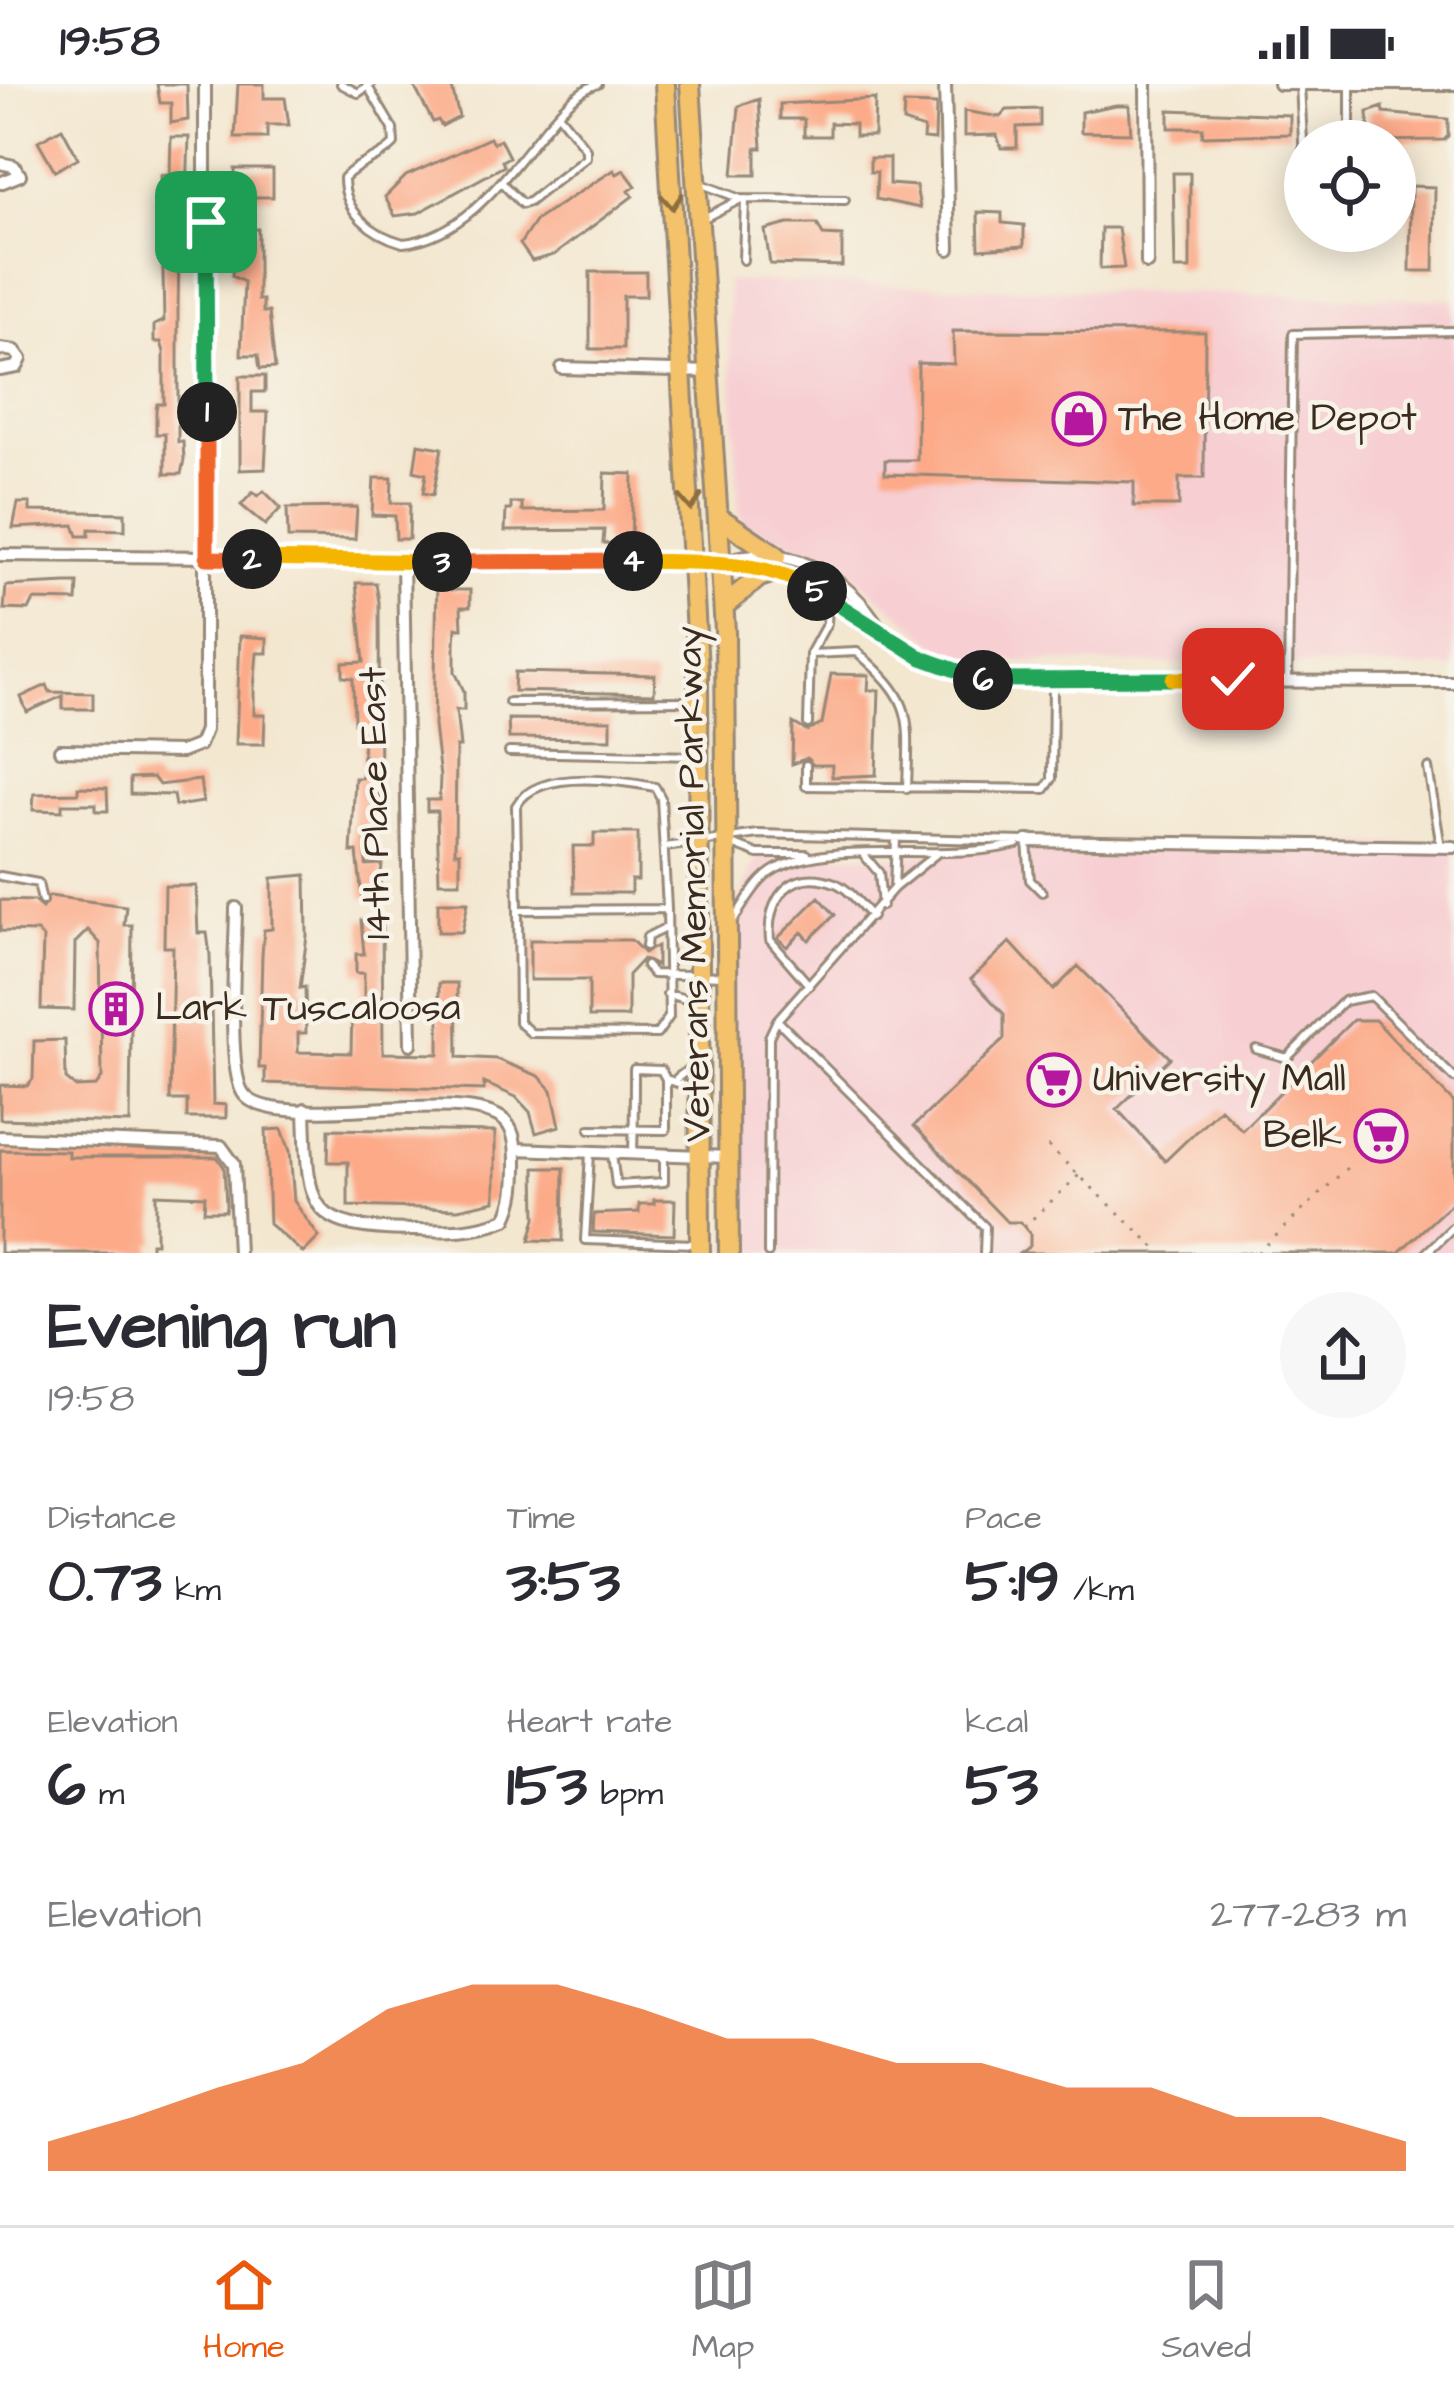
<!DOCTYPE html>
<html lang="en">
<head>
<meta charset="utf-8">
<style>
	body { margin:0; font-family:"Architects Daughter",sans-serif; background:#f7f7f7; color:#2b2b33; height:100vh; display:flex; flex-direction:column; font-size:45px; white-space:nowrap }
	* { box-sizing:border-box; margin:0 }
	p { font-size:39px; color:#7c7c81 }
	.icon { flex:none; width:66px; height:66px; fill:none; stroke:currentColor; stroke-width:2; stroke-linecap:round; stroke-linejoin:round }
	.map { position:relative; height:1169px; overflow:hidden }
	.drawer { display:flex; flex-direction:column; background:#fff; flex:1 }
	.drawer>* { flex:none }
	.fabs { position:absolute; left:1284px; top:36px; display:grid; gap:24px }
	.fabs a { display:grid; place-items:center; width:132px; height:132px; border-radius:50%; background:#fff; box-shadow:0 6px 30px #0003; font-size:60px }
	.pin { position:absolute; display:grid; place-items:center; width:102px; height:102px; color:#fff; margin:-51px; border-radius:24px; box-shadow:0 6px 18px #0006 }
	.km { position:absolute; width:60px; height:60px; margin:-30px; border-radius:50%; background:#222; color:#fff; font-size:33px; line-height:60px; text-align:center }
	.round { display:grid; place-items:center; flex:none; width:126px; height:126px; border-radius:63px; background:#f7f7f7 }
	.summary { display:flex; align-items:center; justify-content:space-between; height:204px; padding:0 48px }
	h1 { font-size:66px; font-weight:800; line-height:90px }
	.stats { display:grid; grid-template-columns:repeat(3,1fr); gap:18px; height:204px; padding:12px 48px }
	.stats div { display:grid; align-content:center }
	.stats b { font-size:60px; font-weight:800 }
	.stats small { font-size:33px; font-weight:400 }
	.stats p { font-size:33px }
	.chart { height:336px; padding:24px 48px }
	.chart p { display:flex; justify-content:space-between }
	.chart svg { width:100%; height:216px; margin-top:12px; fill:#ea580c; opacity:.7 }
	.status { display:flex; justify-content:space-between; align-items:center; height:84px; padding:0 60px; background:#fff; direction:ltr }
	.status svg { height:33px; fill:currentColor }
	.tab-bar { display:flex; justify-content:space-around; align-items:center; height:168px; border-top:3px solid #e1e1e2; background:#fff; font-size:33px; color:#7c7c81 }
	.tab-bar a { display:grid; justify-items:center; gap:6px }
	.tab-bar .active { color:#ea580c }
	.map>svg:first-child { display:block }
	.built { fill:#f7cfd3 }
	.building { fill:#fcaa88 }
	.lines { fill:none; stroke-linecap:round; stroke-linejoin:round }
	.service-casing { stroke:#978877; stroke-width:12 }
	.minor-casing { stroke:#978877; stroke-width:16 }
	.primary-casing { stroke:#978877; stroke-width:24 }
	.path { stroke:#978877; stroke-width:3; stroke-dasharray:3 9; stroke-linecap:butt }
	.service { stroke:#fff; stroke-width:6 }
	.minor { stroke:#fff; stroke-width:10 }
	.primary { stroke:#f3c26a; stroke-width:18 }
	.oneway { stroke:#8e6e40 }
	.split-1-casing { stroke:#fff; stroke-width:24 }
	.split-2-casing { stroke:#fff; stroke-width:24 }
	.split-3-casing { stroke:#fff; stroke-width:24 }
	.split-4-casing { stroke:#fff; stroke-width:24 }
	.split-5-casing { stroke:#fff; stroke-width:24 }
	.split-6-casing { stroke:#fff; stroke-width:24 }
	.split-7-casing { stroke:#fff; stroke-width:24 }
	.split-8-casing { stroke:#fff; stroke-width:24 }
	.split-1 { stroke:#22a559; stroke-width:15 }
	.split-2 { stroke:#f0652b; stroke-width:15 }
	.split-3 { stroke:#f5b400; stroke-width:15 }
	.split-4 { stroke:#f0652b; stroke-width:15 }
	.split-5 { stroke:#f5b400; stroke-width:15 }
	.split-6 { stroke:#22a559; stroke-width:15 }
	.split-7 { stroke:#22a559; stroke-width:15 }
	.split-8 { stroke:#f5b400; stroke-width:15 }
	.labels { text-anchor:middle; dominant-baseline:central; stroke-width:9; stroke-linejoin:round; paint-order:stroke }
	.poi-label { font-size:39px; fill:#3b2a1e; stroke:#f7f3e8; text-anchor:start }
	.street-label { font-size:39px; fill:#3b2a1e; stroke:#f7f3e8 }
</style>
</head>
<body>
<div class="status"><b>19:58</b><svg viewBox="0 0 49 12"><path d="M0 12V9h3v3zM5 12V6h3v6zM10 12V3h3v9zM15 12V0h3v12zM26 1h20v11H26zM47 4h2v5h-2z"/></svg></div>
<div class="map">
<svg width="1454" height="1169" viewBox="0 0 1454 1169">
	<rect width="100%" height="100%" fill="#f7f3e8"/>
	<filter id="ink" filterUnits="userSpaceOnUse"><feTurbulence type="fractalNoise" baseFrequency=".00833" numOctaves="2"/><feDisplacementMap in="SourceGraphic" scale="24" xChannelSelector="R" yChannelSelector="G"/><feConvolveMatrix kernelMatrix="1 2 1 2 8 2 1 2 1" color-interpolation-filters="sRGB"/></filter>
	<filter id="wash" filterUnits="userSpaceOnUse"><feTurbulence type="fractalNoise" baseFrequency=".004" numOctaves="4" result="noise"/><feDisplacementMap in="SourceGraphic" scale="48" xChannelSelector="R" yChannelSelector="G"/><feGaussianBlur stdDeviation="2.7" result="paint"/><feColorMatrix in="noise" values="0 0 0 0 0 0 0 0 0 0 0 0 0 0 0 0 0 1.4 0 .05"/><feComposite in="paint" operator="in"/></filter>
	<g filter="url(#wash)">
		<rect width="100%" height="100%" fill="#f3e7d0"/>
		<path class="built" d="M727,197L1454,216V584L969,577L942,565L839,479L746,442L739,427Z
			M1027,757L1454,760V1169H730L728,843L758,770L897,772L993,766Z"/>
		<g id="blocks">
			<path class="building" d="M157,0H187L188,36L171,39V19H160Z
				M238,0H264V14H285L289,41H267V54H235Z
				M413,0H451L459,33L442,42L438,36L433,38Z
				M759,15L762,64H756V91H733L739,22Z
				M875,15L874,52H855V40L830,39V52H804V35H780V20Z
				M904,20L936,21L935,56L923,55L924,45L903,38Z
				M1116,21H1129L1131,49L1081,48V28Z
				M1383,23L1384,29L1448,35V52L1444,56L1369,57L1368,28Z
				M1040,25V42L1017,43V64H1001L997,51L964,52V27L1000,33L1007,26Z
				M1169,26L1290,31V50L1202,52L1203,44H1169Z
				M62,44L78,74L55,87L38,57Z
				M171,53H189L187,109H180L178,228V358H183L184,376L181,390H165V350H156V327L157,320H164V268L161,258H154V241L164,237L161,91H170Z
				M490,54L493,59L500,55L509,73L502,77L504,82L418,129L395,132L385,113L406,92Z
				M870,74H889V100L916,102L920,124L876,115L877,88H870Z
				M235,85H273V113H243V102H235Z
				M614,86L617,90L624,86L636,102L629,107L633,112L554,171L532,177L520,160L536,136Z
				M1173,89H1190V185H1175Z
				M1411,102L1435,103L1434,187H1410Z
				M978,128L1002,129V139L1024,141V162L979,165Z
				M788,140H817L823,151L842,152V182L770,180L765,146Z
				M1101,144H1118L1124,184L1100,185Z
				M236,145H258V216H263V228H269L275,284L260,285L258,271H241L244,198L232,192Z
				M590,188H646V212H623V265H590Z
				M953,247L1205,248L1204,394H1179V422H1134V398L885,390V376H917L918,279L954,280Z
				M240,292H265V308H252V328H268L265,385L240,386Z
				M418,360L442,364L433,411L423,409L426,390L414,387Z
				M605,389L633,390L631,460L603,459L604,446L505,447L506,426H511V419H522V427L604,426Z
				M374,394H392L391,419H410L409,455H396L395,432L372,431Z
				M264,407L281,424L265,441L241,421L253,408L258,412Z
				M18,419H30V427L125,429V446L89,445V452H78L74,441L13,444Z
				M357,423L355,455L288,454L287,424Z
				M437,498H451V506H470V523H461L462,544H456L455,559V588L464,607V626H456L460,663H456L455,768H460V798H439L437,727H427V716H439L440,693L434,642Z
				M67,499H78L77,517L34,516L29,526L4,525L6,502Z
				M356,499H376L379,518L380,736H375V756H366V781L382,780L379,813L362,814L357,768H351L355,694H362L363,684L362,639H354L353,594L343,593V579L364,578Z
				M240,552L267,554V569H257L254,604V631H265L264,660H236Z
				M515,588L655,591L654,610L514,607Z
				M831,590L869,591L868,606H879L876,691L832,693V681H813L807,674L792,680L793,639L807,647L822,640Z
				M47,601L50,608L93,609V625H63V612L27,628L21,613Z
				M508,635L611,636V655L509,654Z
				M153,693L159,701L200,696L203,718L175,722L173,711L130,710V694Z
				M78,703L107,704L108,727H96V720H62V727L33,726L34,710L78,709Z
				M594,749H638V796H631V809H574L573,762H594Z
				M306,791L307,852L300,904L305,903L306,949H298V968L351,969L352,924H359L364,914V889H356V870H364L361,836H382L383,969L439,970V899H457L458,973L496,975L539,992L552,1006L560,1042L536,1049L530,1028L516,1013L484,999V1006L265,999V984H259L262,871L264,846L272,845V794Z
				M165,802H196L198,849H207L210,871L213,1020L226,1021V1034H187V1016H170L173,863H164Z
				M49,812L126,822L124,841H132L130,1039L0,1035V1001L27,1002L33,995L34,957L65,956L66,995L76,1003L96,1002L102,994L100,859L88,846L75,859L74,926L41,925L43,854L37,848L0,847V816L34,817L42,824Z
				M819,813L835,831L809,856L802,848L787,863L778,854Z
				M438,818H468L462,848H438Z
				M530,856H631L644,869L657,862V882L643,875L628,891V933H589V896H530Z
				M1010,858L1054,906L1078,882L1170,974L1117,1025L1165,1077L1220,1024L1242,1046L1353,936H1375L1454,1019V1117L1398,1169H1020L1030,1162V1150L1020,1138H1007L914,1042L1004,955V930L971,895Z
				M282,1045L290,1067L294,1117L319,1153L303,1169L269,1140L266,1046Z
				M329,1045L495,1048V1117L458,1125L348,1122V1078H328Z
				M0,1066L68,1067V1073H217L224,1083L226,1122L225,1127H204L205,1112L156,1110V1159H151V1169H0Z
				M535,1084H564L563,1157L530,1156L536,1134Z
				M654,1116H675L674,1151L593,1148L594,1130L639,1128V1120H654Z"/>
		</g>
	</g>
	<g filter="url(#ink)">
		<use href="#blocks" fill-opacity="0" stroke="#978877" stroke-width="3"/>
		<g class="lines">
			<g class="service-casing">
				<path id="service" d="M341,0L358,9L371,0
					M1300,0L1305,96
					M370,6L393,45L394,60C379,76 359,77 344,94C344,128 371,150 403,159C497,149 542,16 598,0
					M1350,57V1
					M699,99L741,115L702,135
					M503,100L522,120L529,118L586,73V65L560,32
					M741,115L845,116
					M743,176L745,115
					M810,570L857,568C915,618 909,631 907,705
					M1288,596L1293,250L1454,247
					M509,618L692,617
					M808,640L810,570L827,539L828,517
					M509,668L696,672
					M806,681V702L1045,705L1052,695L1053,600
					M1428,684L1441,763
					M1027,757L1030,796L1042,808
					M732,760L758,770H807
					M665,763L758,750L1025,757
					M864,771L879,789L882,822
					M0,792L38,799L42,817
					M894,804L896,754
					M667,825L669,933L657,950L531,949L519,938L518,826Z
					M518,826L516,722C537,684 617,696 655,703L661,714L667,825
					M734,835C746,818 757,795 776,785C837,753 943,780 1017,760
					M646,862L647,853L667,843
					M646,882L653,890L726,892
					M809,901L770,856C766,815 791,782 835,799C850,805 861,822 872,833
					M667,910L693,917
					M777,936L985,1143L984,1169
					M1256,965L1287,974L1344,917L1371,912L1454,994
					M677,994L697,979
					M666,995L695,1005
					M590,1045L666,1046V995L661,986L634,985C634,1013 634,1040 633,1067
					M590,1069L585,1156L695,1160
					M612,1070L616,1101L664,1098V1072
					M768,1169L769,953L777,936L894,804L936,770
					M1426,1169L1454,1142"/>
			</g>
			<g class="minor-casing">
				<path id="minor" d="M945,0L949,165
					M1146,0L1147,179
					M1279,0H1454
					M0,79L14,82L20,91L0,99
					M0,265L15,267L21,275L17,283L0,286
					M562,284L711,288
					M0,471L723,478L792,492L922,574L989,597L1454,598
					M403,476L411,960
					M726,477C787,456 849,493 880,545
					M60,666L181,668L199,661L205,646V0
					M1027,757L1454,763
					M236,824C236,861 226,982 243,1009C270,1052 463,999 505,1037C516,1048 516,1067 516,1081C516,1101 515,1117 506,1135C474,1148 447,1147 413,1146C306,1144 308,1127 305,1025
					M0,1053L221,1062L234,1080L238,1169
					M516,1065L729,1073"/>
			</g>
			<g class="primary-casing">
				<path id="primary" d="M665,0L698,585L700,1169
					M690,0L725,547L729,1169
					M720,434L777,472
					M724,522L759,493L777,487"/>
			</g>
			<path class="path" d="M1048,1062L1161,1169
				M1024,1143L1079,1091
				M1258,1169L1350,1081"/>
			<use href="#service" class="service"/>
			<use href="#minor" class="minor"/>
			<use href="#primary" class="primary"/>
		</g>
		<defs><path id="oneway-chevron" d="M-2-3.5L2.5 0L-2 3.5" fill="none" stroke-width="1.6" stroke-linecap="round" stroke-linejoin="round" transform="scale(3)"/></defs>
		<g class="oneway">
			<use href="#oneway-chevron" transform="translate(672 117) rotate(86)"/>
			<use href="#oneway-chevron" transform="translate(691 418) rotate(87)"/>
		</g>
	</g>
	<g class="lines" filter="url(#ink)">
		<g class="split-1-casing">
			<path id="split-1" d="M206,138L207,328"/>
		</g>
		<g class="split-2-casing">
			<path id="split-2" d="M207,328V474L252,475"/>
		</g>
		<g class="split-3-casing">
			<path id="split-3" d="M252,475L442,478"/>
		</g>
		<g class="split-4-casing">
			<path id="split-4" d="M442,478L633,477"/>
		</g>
		<g class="split-5-casing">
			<path id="split-5" d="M633,477C695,479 762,473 817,507"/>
		</g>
		<g class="split-6-casing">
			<path id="split-6" d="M817,507L922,574L983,596"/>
		</g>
		<g class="split-7-casing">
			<path id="split-7" d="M983,596L1173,595"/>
		</g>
		<g class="split-8-casing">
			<path id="split-8" d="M1173,595H1233"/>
		</g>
		<use href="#split-1" class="split-1"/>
		<use href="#split-2" class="split-2"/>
		<use href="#split-3" class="split-3"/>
		<use href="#split-4" class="split-4"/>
		<use href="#split-5" class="split-5"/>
		<use href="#split-6" class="split-6"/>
		<use href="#split-7" class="split-7"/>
		<use href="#split-8" class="split-8"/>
	</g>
	<defs>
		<g id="shop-ring" transform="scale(2.7)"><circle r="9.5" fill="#f7f3e8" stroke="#b5179e" stroke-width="1.5"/><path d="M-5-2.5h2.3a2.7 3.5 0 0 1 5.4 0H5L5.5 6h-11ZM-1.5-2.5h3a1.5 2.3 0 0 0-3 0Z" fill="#b5179e"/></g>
		<g id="building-ring" transform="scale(2.7)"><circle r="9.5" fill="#f7f3e8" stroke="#b5179e" stroke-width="1.5"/><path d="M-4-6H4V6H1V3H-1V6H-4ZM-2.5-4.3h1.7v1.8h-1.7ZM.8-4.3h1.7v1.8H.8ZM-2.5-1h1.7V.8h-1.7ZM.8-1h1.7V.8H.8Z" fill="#b5179e"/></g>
		<g id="supermarket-ring" transform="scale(2.7)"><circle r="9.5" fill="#f7f3e8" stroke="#b5179e" stroke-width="1.5"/><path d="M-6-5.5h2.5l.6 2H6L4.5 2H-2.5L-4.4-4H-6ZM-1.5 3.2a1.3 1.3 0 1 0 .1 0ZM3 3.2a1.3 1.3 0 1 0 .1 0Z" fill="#b5179e"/></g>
	</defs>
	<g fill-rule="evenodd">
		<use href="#shop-ring" x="1079" y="335"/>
		<use href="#building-ring" x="116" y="925"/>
		<use href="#supermarket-ring" x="1054" y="996"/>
		<use href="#supermarket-ring" x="1381" y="1052"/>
	</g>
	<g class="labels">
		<g class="poi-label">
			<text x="1118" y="335">The Home Depot</text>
			<text x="155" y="925">Lark Tuscaloosa</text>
			<text x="1093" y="996">University Mall</text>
			<text x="1342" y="1052" text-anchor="end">Belk</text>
		</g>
		<g class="street-label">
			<text transform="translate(376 719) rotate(-91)">14th Place East</text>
			<text transform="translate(694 800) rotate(-91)">Veterans Memorial Parkway</text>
		</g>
	</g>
</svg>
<div class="fabs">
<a><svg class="icon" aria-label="locate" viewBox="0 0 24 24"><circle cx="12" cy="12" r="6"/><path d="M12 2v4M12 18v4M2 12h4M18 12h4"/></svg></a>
</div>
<div class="pin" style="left:206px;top:138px;background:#1e9e55"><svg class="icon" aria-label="arrive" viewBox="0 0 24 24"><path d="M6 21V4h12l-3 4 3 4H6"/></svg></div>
<div class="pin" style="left:1233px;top:595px;background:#d93025"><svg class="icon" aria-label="check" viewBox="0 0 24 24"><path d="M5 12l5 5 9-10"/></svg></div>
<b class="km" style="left:207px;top:328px">1</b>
<b class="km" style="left:252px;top:475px">2</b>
<b class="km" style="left:442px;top:478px">3</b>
<b class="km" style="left:633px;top:477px">4</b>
<b class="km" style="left:817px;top:507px">5</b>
<b class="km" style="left:983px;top:596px">6</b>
</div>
<section class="drawer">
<div class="summary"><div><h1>Evening run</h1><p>19:58</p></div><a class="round"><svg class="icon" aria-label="share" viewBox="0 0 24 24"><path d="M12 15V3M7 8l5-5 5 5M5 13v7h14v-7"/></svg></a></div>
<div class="stats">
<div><p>Distance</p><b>0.73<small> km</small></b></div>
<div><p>Time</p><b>3:53</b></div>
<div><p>Pace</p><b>5:19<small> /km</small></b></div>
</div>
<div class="stats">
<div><p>Elevation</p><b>6<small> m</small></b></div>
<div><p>Heart rate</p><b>153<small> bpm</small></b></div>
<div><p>kcal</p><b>53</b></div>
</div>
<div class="chart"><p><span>Elevation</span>277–283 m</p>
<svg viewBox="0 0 160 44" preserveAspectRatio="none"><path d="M0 44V38L10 33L20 27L30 22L40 11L50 6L60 6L70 11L80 17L90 17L100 22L110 22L120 27L130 27L140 33L150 33L160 38V44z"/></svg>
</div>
</section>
<nav class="tab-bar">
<a class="active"><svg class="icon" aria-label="home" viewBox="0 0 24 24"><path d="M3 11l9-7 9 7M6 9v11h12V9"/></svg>Home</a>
<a><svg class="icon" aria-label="map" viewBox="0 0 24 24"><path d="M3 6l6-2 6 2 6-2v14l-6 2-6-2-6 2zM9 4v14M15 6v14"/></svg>Map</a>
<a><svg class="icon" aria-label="saved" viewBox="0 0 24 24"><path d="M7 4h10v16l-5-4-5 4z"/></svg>Saved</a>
</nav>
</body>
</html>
